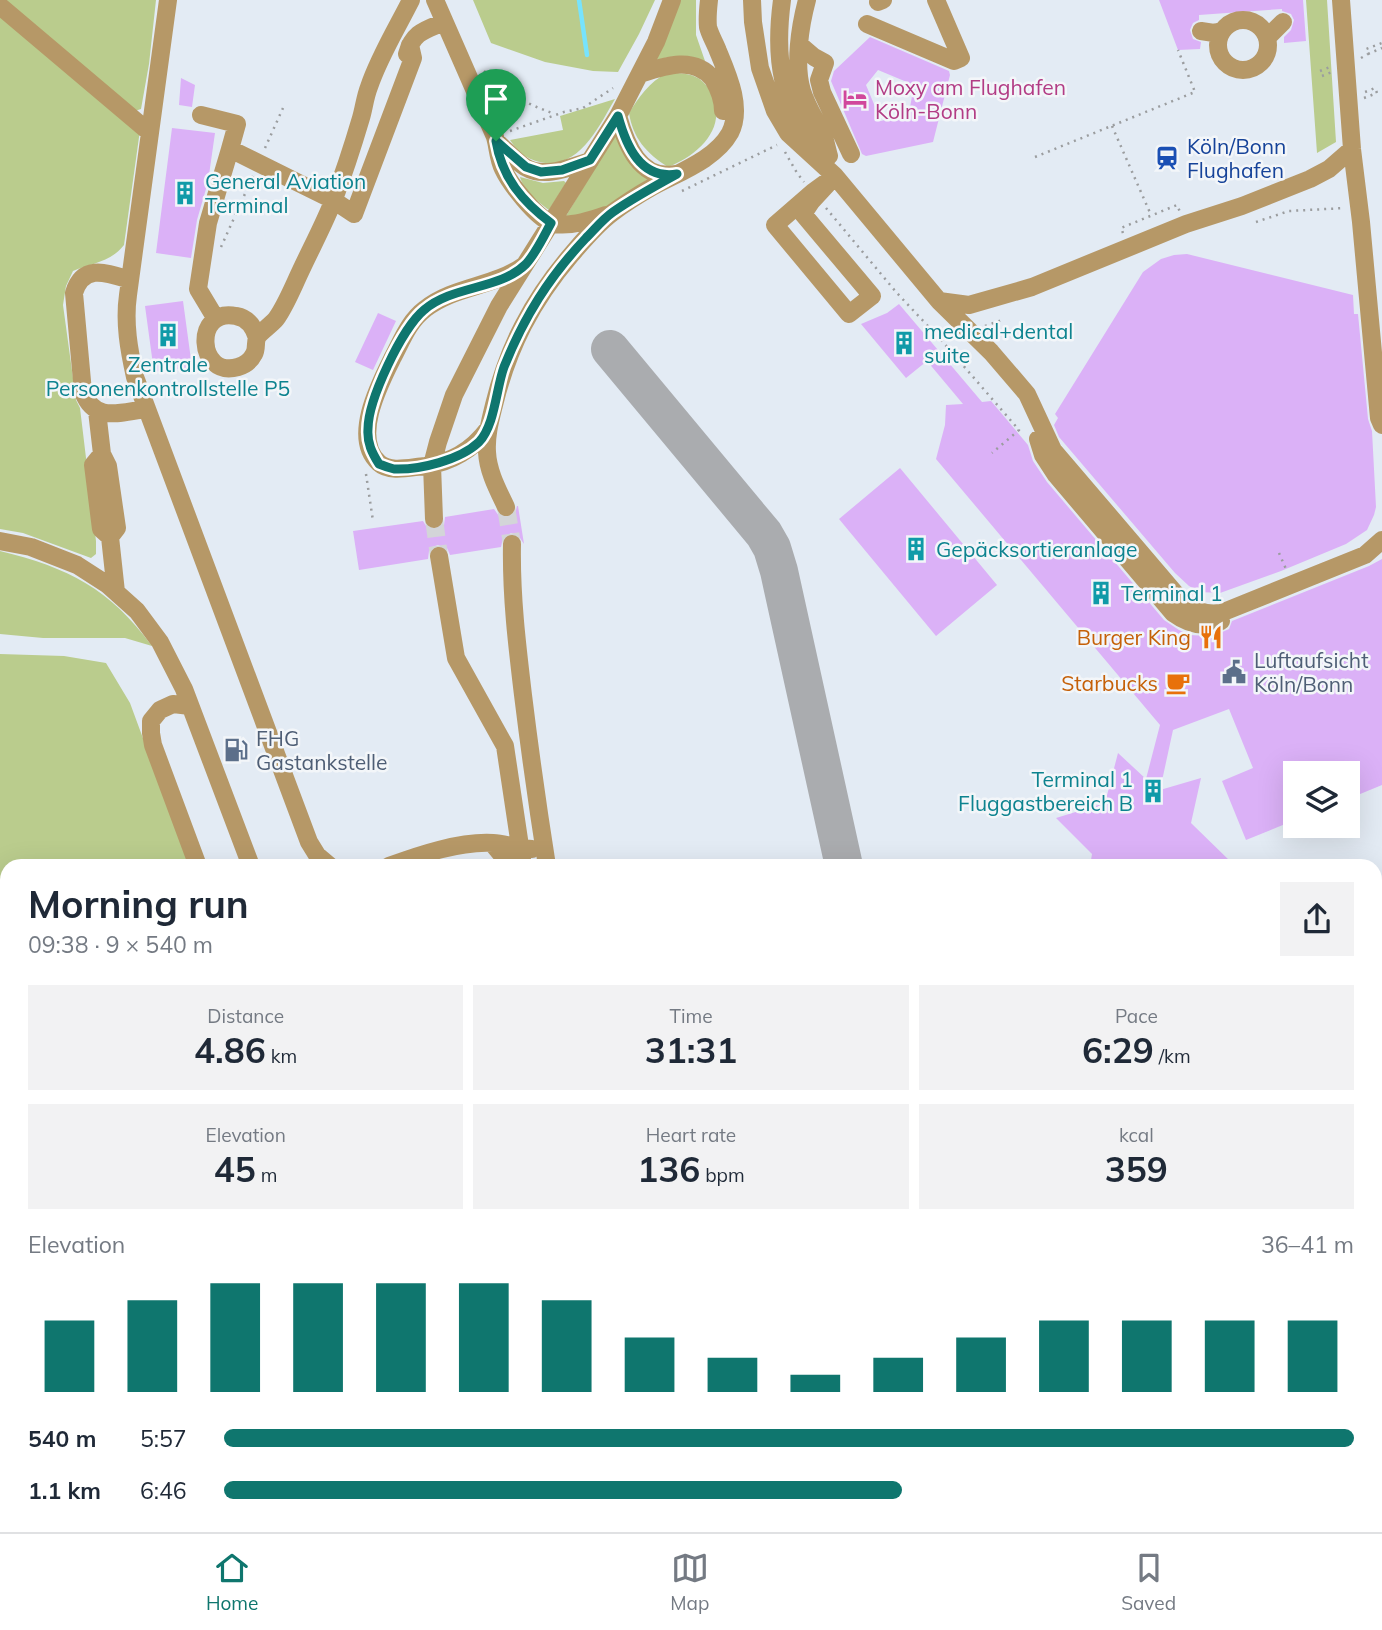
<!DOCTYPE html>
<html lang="en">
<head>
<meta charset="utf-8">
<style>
	body { margin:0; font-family:Mulish,sans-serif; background:#f2f2f3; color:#1f2937; height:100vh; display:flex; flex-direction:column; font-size:26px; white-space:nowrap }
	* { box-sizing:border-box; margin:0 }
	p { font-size:23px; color:#747a83 }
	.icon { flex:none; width:38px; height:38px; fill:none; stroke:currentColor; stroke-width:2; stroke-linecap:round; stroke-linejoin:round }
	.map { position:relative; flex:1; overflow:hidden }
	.side { position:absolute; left:0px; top:859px; width:1382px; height:674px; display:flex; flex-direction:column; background:#fff; border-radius:21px 21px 0 0; box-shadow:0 7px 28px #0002 }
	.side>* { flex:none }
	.buttons { position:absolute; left:1283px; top:761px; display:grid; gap:14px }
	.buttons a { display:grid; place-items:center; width:77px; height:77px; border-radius:0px; background:#fff; box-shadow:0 7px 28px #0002; font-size:35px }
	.pin { position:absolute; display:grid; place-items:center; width:60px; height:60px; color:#fff; margin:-72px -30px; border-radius:50% 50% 50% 0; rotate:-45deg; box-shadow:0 0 7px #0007 }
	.pin .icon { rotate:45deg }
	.round { display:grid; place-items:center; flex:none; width:74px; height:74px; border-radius:0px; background:#f2f2f3 }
	.overview { display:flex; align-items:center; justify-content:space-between; height:119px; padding:0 28px }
	h1 { font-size:38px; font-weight:700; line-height:52px }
	.metrics { display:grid; grid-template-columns:repeat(3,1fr); gap:10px; height:119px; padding:7px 28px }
	.metrics div { display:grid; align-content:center; border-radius:0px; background:#f2f2f3; text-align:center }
	.metrics b { font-size:35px; font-weight:700 }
	.metrics small { font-size:19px; font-weight:400 }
	.metrics p { font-size:19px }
	.chart { height:196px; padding:14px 28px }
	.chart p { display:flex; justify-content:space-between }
	.chart svg { width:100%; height:126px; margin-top:7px; stroke:#0f766e; stroke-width:6 }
	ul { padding:0 28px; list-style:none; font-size:23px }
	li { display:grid; grid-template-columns:112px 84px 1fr; align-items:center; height:52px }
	li i { height:18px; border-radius:9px; background:#0f766e }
	.tab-bar { display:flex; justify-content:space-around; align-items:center; height:98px; border-top:2px solid #e0e1e3; background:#fff; font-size:19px; color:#747a83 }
	.tab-bar a { display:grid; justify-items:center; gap:4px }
	.tab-bar .selected { color:#0f766e }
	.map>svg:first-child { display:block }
	.built { fill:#e3ebf4; fill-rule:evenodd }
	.industrial { fill:#f7ead6 }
	.green { fill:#bacc8d }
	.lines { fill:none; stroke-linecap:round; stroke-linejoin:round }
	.stream { stroke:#77e3fd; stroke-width:4.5 }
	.taxiway { stroke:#aaacaf; stroke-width:38 }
	.building { fill:#dbb1f7; fill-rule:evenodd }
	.minor-tunnel { stroke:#d3d5d8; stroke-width:18; stroke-dasharray:18 9; stroke-linecap:butt }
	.path { stroke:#9b9d9f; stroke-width:2.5; stroke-dasharray:2 5; stroke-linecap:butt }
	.minor { stroke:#b69867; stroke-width:18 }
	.route-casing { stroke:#fff; stroke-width:14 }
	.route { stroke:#0f766e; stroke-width:9 }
	.labels { text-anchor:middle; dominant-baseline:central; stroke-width:5; stroke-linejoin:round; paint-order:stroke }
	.hotel-label { font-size:21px; fill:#b23c85; stroke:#f3f6f9; text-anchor:start }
	.transit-label { font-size:21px; fill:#164399; stroke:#f3f6f9; text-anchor:start }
	.culture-label { font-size:21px; fill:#0d838f; stroke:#f3f6f9; text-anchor:start }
	.food-label { font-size:21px; fill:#c56008; stroke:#f3f6f9; text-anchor:end }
	.service-label { font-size:21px; fill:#4e5e75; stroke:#f3f6f9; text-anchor:start }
</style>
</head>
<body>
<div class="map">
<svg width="1382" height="1532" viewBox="0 0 1382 1532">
	<rect width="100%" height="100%" fill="#f3f6f9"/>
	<path class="built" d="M0,0H1382V1532H0ZM1295,774H1348V826H1295ZM7,866H1376V1526H7Z"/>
	<path class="industrial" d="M703,1526H1258V1532H705Z"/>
	<path class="green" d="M5,0H156L149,64L141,109L135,111Z
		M473,0H655L639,34L618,72L593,71L545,62L491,43Z
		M680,0H696V35L705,61C688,57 675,54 658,60L656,57Z
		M1306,0H1327L1336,142L1317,153Z
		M0,12L140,130L124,245C111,262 92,263 73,271L66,286L63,305L76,400L80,408L96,541V554L91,558L23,533L0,529Z
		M667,73C685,73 700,73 710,91C730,126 699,155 668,167C646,153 633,138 629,113C639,97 649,82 667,73Z
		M615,99C599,126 579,171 540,162C534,161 526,157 520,153C516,149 513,144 510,140L563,130L560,116Z
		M617,131L653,176L600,211L586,214L566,216Z
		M520,177L543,183L564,181L566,183L549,210C538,202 523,189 520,177Z
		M0,551C69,568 109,588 152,646L125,638H43L0,634Z
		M0,654L64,656L106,663L130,703L190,866H7V1526H163L162,1532H0Z"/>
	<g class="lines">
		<path class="stream" d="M579,0L587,55"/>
		<path class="taxiway" d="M610,349L764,534L772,548L779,571L844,866
			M1376,1117L1382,1114
			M1376,1156L1382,1158
			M353,1532L368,1526"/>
	</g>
	<path class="building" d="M1159,0H1303L1306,41L1284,43V37L1291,30L1294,20L1291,14L1282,11V9L1199,15V20L1193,23L1190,30L1193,39L1201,42L1200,49L1178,50Z
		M870,37L949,71L950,75L933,142L866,156L862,154L831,81L834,71ZM878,70L914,85L909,113L881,121L866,85Z
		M181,78L195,85L192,107L179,105Z
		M172,128L215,133L208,182L197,220L191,258L156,253Z
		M1187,254L1353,295L1354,314H1358L1368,419L1372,431L1376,507L1374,515L1367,530L1346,544L1281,571L1220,593L1200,592L1189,586L1175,573L1059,437L1054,425L1058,418L1055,414L1143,272L1161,259L1174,255Z
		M183,301L192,367L154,372L145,306Z
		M899,304L982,402L991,401L1028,445L1033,461L1047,482L1164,620L1179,630L1190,635L1208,636L1218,634L1229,629L1232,621L1369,566L1382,559V785L1348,799V774H1295V820L1246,840L1222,781L1253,768L1229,709L1173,730L1160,790L1201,778L1191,823L1230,861L1212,866H1090L1092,854L1056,818L1105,803L1118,753L1146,779L1160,725L936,459L945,425L946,405L963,404L927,361L906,378L861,324L887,313Z
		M378,313L396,321L373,370L355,362Z
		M900,468L997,585L936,636L839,519Z
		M517,506H518L524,544L518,535L511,533L503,538L501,547L450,555L447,548L438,545L432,547L429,551L428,559L359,570L353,531L423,521L428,529L435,530L444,525L445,517L494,509L499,516L506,518L515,514Z"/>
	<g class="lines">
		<path class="minor-tunnel" d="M506,507L512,544
			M434,519L439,556"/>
		<path class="path" d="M1368,54L1382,48
			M1361,58L1368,54L1366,49L1382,43
			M484,71C506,93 526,104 555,114
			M1320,71L1330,67
			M1322,76L1332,72
			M1364,98L1377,93L1375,88L1365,92
			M1112,126L1151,215
			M510,131L564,112L583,108L613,88
			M265,148L283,108
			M785,152L797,173L804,182
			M1035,157L1195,92L1178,50
			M682,191L777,145
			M826,208L896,292L942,341L1019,430L992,453
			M1256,222L1289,211L1345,208
			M1123,233L1121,228L1177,205L1180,212
			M221,247L253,176
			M985,326L1002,320
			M366,474L373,521
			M1279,553L1286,569"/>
		<path class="minor" d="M168,0L128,295C124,323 129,350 135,377L309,842L317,855L330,866
			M435,0L495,137C498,148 498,159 503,169C510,184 536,217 551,223C566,228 592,220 606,215
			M752,0L753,22L760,68L775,111L788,133L835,176L939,301L991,352L1027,394L1053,450L1181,600C1195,611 1204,615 1221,613L1365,555L1382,540
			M782,0C774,60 781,103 819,151
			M807,0C800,26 794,65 802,91C807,107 816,120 823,135C826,142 827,149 829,156
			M1341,0L1352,149L1361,222L1379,418L1382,425
			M878,2L883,0
			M0,6L149,132
			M1218 45a25 25 0 1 1 50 0a25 25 0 1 1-50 0Z
			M867,24L954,61L961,58L936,0
			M1201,31L1214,33L1222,31
			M1267,38L1283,22
			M800,45L814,57L825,63L819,80L822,92L851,154
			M407,54C413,32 425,30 444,22
			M640,74C664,66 694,55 713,79C719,89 723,100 723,111
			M201,115L237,124L230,149
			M618,116C626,144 640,181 675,174
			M496,141C505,149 515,161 525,167C545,179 570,167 590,161
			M835,176L811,202L803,214L872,296L849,314L775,225L813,192Z
			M130,280C107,273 83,263 74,293L83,392C95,423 119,412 147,409
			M939,301L969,305L1032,287L1186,224L1242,206L1310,179L1329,169L1352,149
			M216,319L198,289L208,223L230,149L333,200L354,214L413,58L410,45
			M257,338C254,327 248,318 236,316C193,307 197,379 238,367C245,365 251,360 254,354C257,349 255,343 257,338C259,333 271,325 276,319C284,308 290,294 296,281C308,254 323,227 334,199C344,173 353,145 361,118C364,108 365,97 369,87C379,57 397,28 411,0
			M97,411L102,454L108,466L117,528L110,537L116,592
			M488,429C473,449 451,463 425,466C411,467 390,473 379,463C351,438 380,383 393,357C402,340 409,321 425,309C454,286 493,287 523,266
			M1038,439L1043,455L1056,475L1173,613C1188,624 1203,629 1221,621
			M102,454L93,465L101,529L110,537
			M506,507C498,490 488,472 487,452C486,436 490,421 494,405C508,347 532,301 571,255C583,241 596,225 612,213C624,204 638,195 652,187C677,173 715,160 730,133C743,108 728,75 718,51C715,43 710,35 708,27C707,18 708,9 709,0
			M434,519L432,465L438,442L454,395L499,306L618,116L656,42L672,0
			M0,541L31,547L77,565L108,585L137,611L160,642L184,689L251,866
			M512,544C511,595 517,645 523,695C530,752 538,809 547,866
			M439,556L456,658L505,746L523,866
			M190,706L173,704L160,710L151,721V733L153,745L198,866
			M492,843L506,860L505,866
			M389,866C419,855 460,841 493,843C506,844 519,848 532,849
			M760,1526L763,1532
			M796,1526L800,1532
			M944,1532L945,1526"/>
	</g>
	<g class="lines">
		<g class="route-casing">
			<path id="route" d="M618,116C626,145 640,180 677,174C655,186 633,198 613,212C603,219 595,229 586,238C549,277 524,317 504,367C496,389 495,425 479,442C460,460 420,470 394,469C390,468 384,466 379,464C372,453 367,443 368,429C368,400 402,328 424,310C453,285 500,290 526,264C536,253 544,236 551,223C523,202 502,178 496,141L526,167L541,172L562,170L590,160Z"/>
		</g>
		<use href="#route" class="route"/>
	</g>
	<defs>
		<g id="hotel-bare" transform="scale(1.89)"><path d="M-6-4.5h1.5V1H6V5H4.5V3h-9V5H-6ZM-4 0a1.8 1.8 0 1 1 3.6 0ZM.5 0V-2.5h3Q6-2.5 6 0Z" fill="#d1479c" stroke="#f3f6f9" stroke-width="2.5" paint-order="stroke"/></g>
		<g id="station-bare" transform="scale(1.89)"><path d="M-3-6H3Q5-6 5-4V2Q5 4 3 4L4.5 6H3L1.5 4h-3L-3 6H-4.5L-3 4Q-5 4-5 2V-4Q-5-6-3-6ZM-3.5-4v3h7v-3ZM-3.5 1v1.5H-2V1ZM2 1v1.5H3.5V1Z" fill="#1a4fb4" stroke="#f3f6f9" stroke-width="2.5" paint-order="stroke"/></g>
		<g id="building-bare" transform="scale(1.89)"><path d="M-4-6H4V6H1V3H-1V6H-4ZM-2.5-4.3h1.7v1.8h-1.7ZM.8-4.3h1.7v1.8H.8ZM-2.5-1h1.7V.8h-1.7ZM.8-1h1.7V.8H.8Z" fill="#0f9aa8" stroke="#f3f6f9" stroke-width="2.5" paint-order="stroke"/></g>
		<g id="restaurant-bare" transform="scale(1.89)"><path d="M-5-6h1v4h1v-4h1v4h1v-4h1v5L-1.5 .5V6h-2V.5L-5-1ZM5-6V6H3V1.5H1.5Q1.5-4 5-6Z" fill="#e8710a" stroke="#f3f6f9" stroke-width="2.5" paint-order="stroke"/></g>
		<g id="civic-bare" transform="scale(1.89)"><path d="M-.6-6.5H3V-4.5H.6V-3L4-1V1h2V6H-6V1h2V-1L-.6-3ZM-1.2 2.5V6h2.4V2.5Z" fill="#5c6f8a" stroke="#f3f6f9" stroke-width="2.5" paint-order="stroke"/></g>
		<g id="cafe-bare" transform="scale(1.89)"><path d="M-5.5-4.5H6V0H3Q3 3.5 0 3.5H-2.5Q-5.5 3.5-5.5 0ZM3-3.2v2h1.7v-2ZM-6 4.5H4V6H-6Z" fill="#e8710a" stroke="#f3f6f9" stroke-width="2.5" paint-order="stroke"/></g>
		<g id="fuel-bare" transform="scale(1.89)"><path d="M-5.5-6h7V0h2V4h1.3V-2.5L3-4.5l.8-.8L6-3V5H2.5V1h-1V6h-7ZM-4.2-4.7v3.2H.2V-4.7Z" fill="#5c6f8a" stroke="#f3f6f9" stroke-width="2.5" paint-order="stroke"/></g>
	</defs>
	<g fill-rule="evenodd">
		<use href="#hotel-bare" x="855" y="99"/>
		<use href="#station-bare" x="1167" y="158"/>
		<use href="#building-bare" x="185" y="193"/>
		<use href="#building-bare" x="168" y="335"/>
		<use href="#building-bare" x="904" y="343"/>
		<use href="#building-bare" x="916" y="549"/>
		<use href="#building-bare" x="1101" y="593"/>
		<use href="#restaurant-bare" x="1211" y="637"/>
		<use href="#civic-bare" x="1234" y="672"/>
		<use href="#cafe-bare" x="1178" y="683"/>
		<use href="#fuel-bare" x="236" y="750"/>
		<use href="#building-bare" x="1153" y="791"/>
	</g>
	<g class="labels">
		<g class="hotel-label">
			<text x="875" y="87">Moxy am Flughafen<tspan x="875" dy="24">Köln-Bonn</tspan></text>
		</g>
		<g class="transit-label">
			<text x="1187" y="146">Köln/Bonn<tspan x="1187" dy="24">Flughafen</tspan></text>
		</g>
		<g class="culture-label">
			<text x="205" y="181">General Aviation<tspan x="205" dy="24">Terminal</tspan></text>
			<text x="924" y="331">medical+dental<tspan x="924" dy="24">suite</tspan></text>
			<text x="168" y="364" text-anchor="middle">Zentrale<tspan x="168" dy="24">Personenkontrollstelle P5</tspan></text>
			<text x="936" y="549">Gepäcksortieranlage</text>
			<text x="1121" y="593">Terminal 1</text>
			<text x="1133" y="779" text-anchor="end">Terminal 1<tspan x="1133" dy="24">Fluggastbereich B</tspan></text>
		</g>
		<g class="food-label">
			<text x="1191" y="637">Burger King</text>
			<text x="1158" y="683">Starbucks</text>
		</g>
		<g class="service-label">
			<text x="1254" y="660">Luftaufsicht<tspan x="1254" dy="24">Köln/Bonn</tspan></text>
			<text x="256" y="738">FHG<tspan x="256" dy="24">Gastankstelle</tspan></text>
		</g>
	</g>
</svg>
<div class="buttons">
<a><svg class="icon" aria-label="layers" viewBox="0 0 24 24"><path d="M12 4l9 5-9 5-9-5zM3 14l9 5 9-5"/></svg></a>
</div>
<div class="pin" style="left:496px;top:141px;background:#1e9e55"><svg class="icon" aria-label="arrive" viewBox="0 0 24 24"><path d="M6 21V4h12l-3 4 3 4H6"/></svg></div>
<section class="side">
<div class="overview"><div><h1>Morning run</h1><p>09:38 · 9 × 540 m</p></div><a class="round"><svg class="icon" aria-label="share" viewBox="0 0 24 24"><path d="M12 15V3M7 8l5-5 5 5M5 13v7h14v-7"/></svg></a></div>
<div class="metrics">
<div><p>Distance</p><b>4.86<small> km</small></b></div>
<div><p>Time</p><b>31:31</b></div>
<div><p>Pace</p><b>6:29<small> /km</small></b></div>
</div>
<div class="metrics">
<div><p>Elevation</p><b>45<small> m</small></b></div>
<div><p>Heart rate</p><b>136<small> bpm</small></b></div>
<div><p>kcal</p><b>359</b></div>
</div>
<div class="chart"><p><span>Elevation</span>36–41 m</p>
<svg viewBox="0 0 160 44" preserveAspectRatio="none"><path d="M5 44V19M15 44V12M25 44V6M35 44V6M45 44V6M55 44V6M65 44V12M75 44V25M85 44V32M95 44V38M105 44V32M115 44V25M125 44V19M135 44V19M145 44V19M155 44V19"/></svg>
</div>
<ul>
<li><b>540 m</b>5:57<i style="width:100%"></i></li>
<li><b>1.1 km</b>6:46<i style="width:60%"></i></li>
</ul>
</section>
</div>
<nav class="tab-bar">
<a class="selected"><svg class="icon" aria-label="home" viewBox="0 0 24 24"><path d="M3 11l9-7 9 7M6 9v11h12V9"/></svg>Home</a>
<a><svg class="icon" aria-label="map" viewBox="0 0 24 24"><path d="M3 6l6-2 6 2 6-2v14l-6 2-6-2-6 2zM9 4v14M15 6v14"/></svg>Map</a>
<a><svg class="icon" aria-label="saved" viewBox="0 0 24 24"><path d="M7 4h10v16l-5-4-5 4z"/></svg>Saved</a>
</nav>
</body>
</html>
